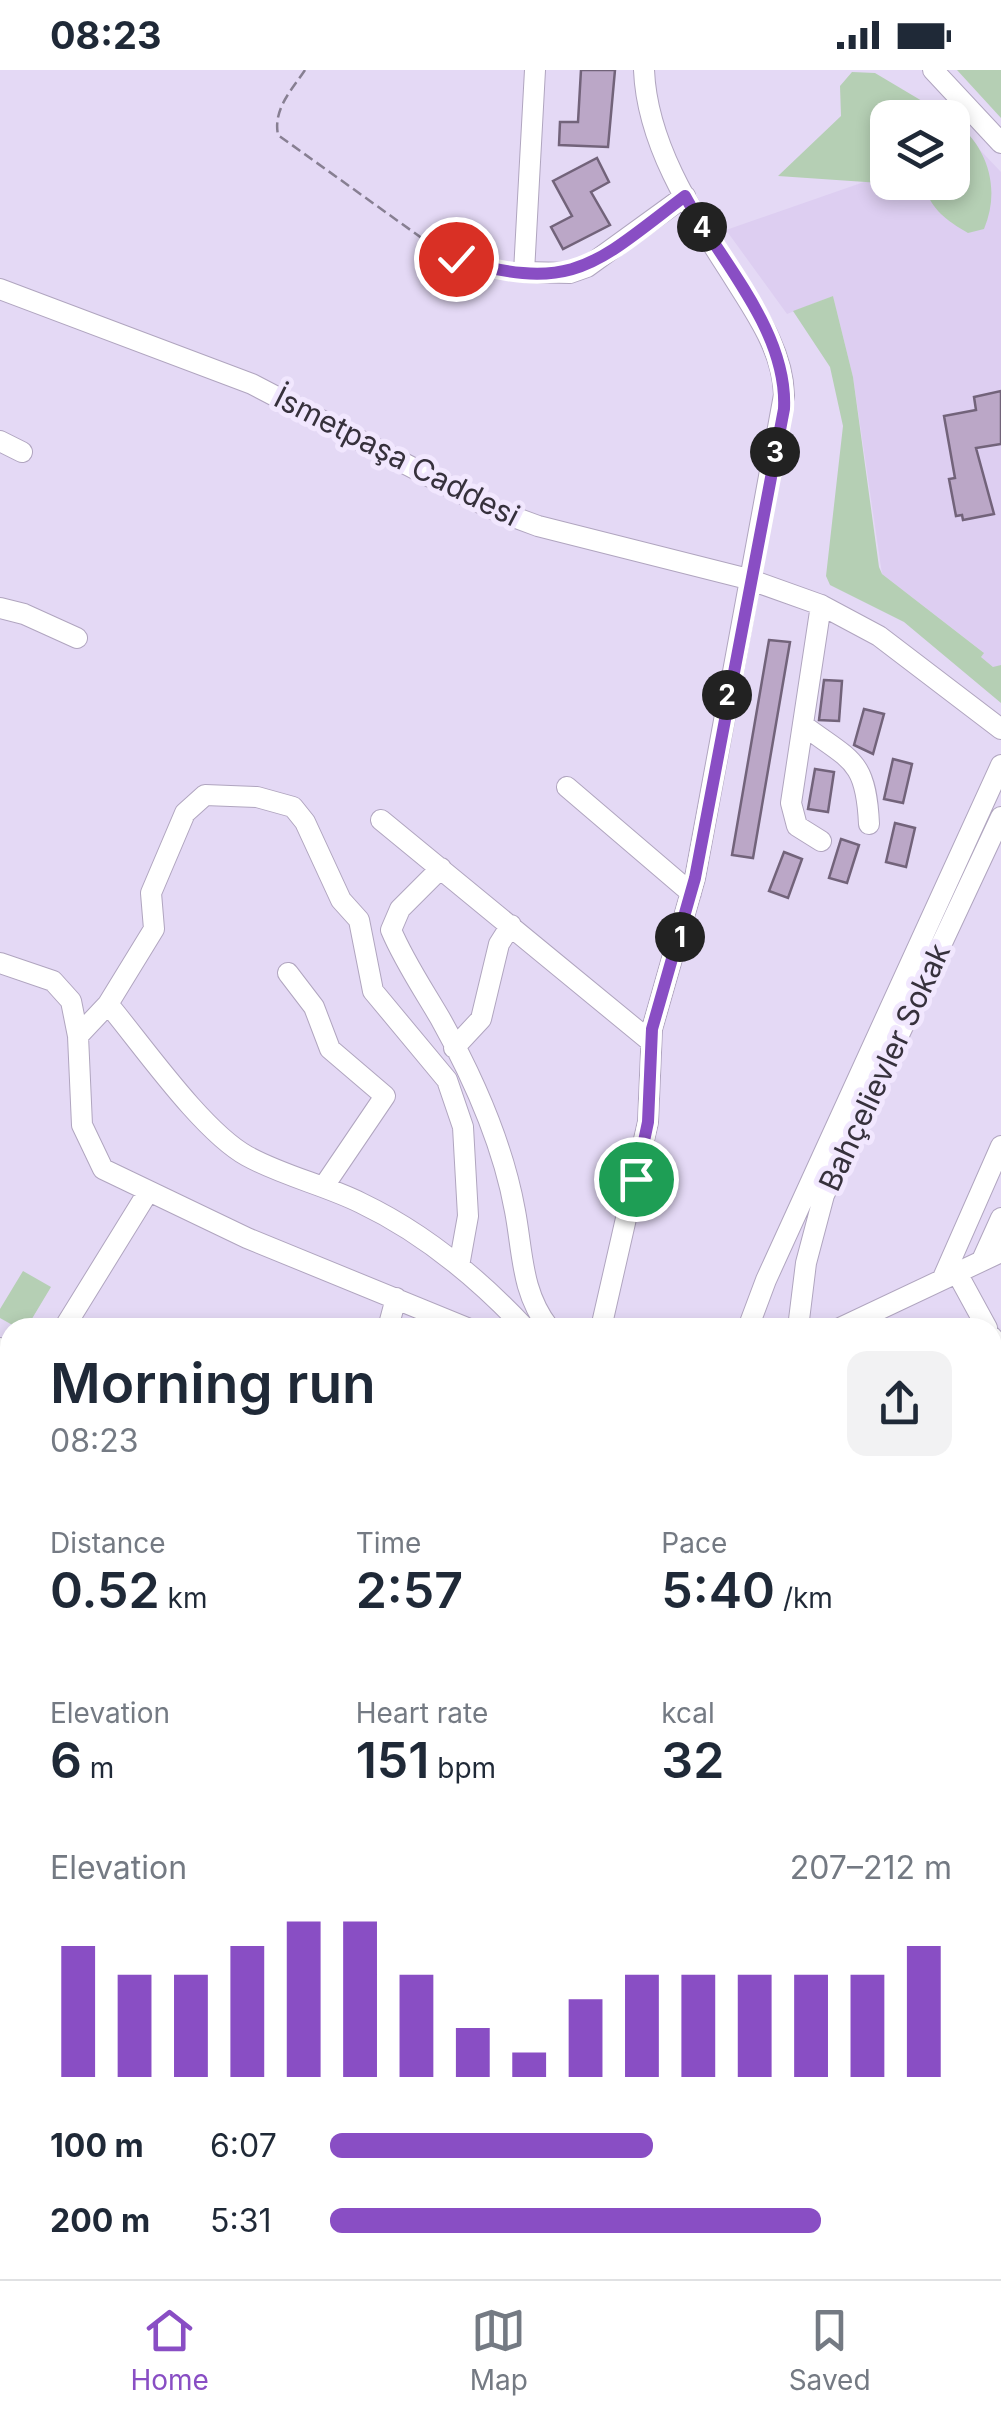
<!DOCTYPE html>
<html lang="en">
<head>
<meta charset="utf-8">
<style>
	body { margin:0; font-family:Inter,sans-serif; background:#f2f2f3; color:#1f2937; height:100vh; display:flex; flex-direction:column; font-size:38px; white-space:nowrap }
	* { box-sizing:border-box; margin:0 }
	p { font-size:32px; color:#747a83 }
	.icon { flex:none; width:55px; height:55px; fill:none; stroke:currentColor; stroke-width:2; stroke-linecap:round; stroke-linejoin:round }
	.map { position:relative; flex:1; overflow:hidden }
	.sheet { position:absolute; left:0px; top:1248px; width:1002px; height:962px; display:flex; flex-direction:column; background:#fff; border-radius:30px 30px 0 0; box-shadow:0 5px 15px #0003 }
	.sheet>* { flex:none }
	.controls { position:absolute; left:870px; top:30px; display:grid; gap:20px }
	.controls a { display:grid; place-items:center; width:100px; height:100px; border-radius:20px; background:#fff; box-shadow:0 5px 15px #0003; font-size:50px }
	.pin { position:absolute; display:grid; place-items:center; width:85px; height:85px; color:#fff; margin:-42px; border:5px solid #fff; border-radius:50%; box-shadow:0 2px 10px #0007 }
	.km { position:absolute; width:50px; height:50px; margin:-25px; border-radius:50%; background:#222; color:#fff; font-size:28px; line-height:50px; text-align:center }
	.round { display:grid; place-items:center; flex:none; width:105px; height:105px; border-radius:20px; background:#f2f2f3 }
	.head { display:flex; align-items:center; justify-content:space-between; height:170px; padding:0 50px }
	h1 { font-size:55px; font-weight:600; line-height:75px }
	.metrics { display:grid; grid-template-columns:repeat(3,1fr); gap:15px; height:170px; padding:10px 50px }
	.metrics div { display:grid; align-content:center }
	.metrics b { font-size:50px; font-weight:600 }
	.metrics small { font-size:28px; font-weight:400 }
	.metrics p { font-size:28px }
	.chart { height:280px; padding:20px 50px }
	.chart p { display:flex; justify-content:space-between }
	.chart svg { width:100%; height:180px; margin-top:10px; stroke:#894ec4; stroke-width:6 }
	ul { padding:0 50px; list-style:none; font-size:32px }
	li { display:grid; grid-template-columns:160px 120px 1fr; align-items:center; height:75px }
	li i { height:25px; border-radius:12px; background:#894ec4 }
	.status { display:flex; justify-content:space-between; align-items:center; height:70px; padding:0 50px; background:#fff; direction:ltr }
	.status svg { height:28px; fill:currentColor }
	.tabs { display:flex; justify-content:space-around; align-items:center; height:140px; border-top:2px solid #e0e1e3; background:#fff; font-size:28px; color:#747a83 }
	.tabs a { display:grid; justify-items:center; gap:5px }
	.tabs .selected { color:#894ec4 }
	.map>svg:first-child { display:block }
	.built { fill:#ddcef1 }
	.green { fill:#b5cfb4 }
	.building { fill:#bba7c7; stroke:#72637a; stroke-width:2.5 }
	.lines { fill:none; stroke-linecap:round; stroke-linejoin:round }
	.minor-casing { stroke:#b0a5bf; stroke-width:22 }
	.path { stroke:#877f92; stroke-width:2.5; stroke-dasharray:10 5; stroke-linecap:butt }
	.minor { stroke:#fff; stroke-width:20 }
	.route-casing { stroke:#fff; stroke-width:20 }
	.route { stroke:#894ec4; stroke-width:12 }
	.labels { text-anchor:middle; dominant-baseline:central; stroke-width:10; stroke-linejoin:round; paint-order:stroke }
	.street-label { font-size:30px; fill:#36313c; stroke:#f1e7fe }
</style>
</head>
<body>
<div class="status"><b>08:23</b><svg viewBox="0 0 49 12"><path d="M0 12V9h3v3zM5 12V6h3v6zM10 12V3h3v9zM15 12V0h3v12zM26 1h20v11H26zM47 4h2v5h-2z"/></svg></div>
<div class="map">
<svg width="1001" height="2209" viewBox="0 0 1001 2209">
	<rect width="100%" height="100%" fill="#e4d9f5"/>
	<path class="built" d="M980,80L1001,102V595L994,598L981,587L983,582L882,504L853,307L833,226L787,244L726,160L887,104L888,112H952Z"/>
	<path class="green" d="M957,0H1001V48Z
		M852,2L875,3L949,47L888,48V112H952L953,50C988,76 1001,119 984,159L968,163C946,150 932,140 924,116L778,106L841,46L840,16Z
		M833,226L853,307L879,497L882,504L984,583L981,587L993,597L1001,595V633L904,552L830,515L826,506L843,356L830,297L793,241Z
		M23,1201L51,1217L27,1257H16L0,1248V1239Z"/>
	<path class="building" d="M581,0H615L608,77L559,75L560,52H578Z
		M597,88L609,112L591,122L610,155L563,179L551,157L572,146L553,111Z
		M1001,321V374L976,378L994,444L963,450L962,445L956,446L949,409L955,408L944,346L976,340L974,327Z
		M769,570L790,572L753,788L732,785Z
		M824,610L842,611L839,651L819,650Z
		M864,639L884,644L873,684L854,675Z
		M893,689L912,694L903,733L884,729Z
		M815,699L834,702L828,742L808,739Z
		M895,753L915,758L906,797L886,792Z
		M841,769L859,775L847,813L829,808Z
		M784,782L802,789L788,828L769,821Z"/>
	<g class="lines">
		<g class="minor-casing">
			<path id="minor" d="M535,0L524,202L570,203L587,197L685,126
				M933,0L1001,73
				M0,219L252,314L492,439L538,456L748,509L821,535L879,566L1001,659
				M0,371L22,382
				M0,538L24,544L77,568
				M803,655C851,691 866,689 869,754
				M567,717L691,823
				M381,750L650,971
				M821,771L797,756L791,733L821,535
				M441,798L400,839L391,860C404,891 423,919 440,948C473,1007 503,1074 515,1141C523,1183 521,1222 549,1258
				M0,893L53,911L71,931L78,966L82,1055L103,1099L247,1168L467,1258
				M288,903L314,937L330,979L385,1026L324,1116
				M108,934C143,976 202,1061 247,1086C283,1106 325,1115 361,1133C424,1163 478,1208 525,1258
				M78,966L108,934L154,859L151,823L185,743L205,725L257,727L293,737L305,752L341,830L359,850L373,921L447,1010L463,1057L468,1146L459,1196
				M454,978L481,949L499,874L511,855
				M982,1190L1001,1148
				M957,1203L987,1258
				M942,1210L1001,1076
				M64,1258L148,1122
				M388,1258L396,1228
				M601,1258L648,1052L652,959L695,808L784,325C783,280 755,242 732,205C693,144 647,75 644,0
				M748,1258L766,1210L1001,695
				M798,1258L806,1193L824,1125L1001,747
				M840,1258L1001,1182
				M992,1267L1001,1282
				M0,1278L10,1281
				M0,1346L10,1354
				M992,1390L1001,1386
				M992,1631H1001
				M0,1633L10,1629
				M992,1651L1001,1650
				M0,1657L10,1654
				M0,1799L10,1798
				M0,1846L10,1827
				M992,1925L1001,1911
				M0,1952L10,1957
				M992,2080L1001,2085
				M0,2082L10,2064
				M0,2172L10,2177
				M51,2200L68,2209
				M442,2200L458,2209
				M409,2209L415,2200
				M874,2209L876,2200"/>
		</g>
		<path class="path" d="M305,0C291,21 273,39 278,65L430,174L456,189L503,199"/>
		<use href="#minor" class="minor"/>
	</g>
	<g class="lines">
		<g class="route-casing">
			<path id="route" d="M456,189C574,224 595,194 685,126C720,191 788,261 784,339L695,808L652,959L648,1052L636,1109"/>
		</g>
		<use href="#route" class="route"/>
	</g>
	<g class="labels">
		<g class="street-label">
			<text transform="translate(397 386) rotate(27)">İsmetpaşa Caddesi</text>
			<text transform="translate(884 997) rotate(-65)">Bahçelievler Sokak</text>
		</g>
	</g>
</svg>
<div class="controls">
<a><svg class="icon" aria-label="layers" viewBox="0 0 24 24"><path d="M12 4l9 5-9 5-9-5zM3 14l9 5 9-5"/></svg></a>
</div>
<div class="pin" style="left:636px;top:1109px;background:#1e9e55"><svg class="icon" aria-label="arrive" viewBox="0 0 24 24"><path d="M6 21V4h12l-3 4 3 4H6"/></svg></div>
<div class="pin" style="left:456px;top:189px;background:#d93025"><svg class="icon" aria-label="check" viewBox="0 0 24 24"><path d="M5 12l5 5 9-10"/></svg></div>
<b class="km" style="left:680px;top:867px">1</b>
<b class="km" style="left:727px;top:625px">2</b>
<b class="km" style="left:775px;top:382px">3</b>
<b class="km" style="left:702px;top:157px">4</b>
<section class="sheet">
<div class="head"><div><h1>Morning run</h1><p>08:23</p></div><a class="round"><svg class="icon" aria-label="share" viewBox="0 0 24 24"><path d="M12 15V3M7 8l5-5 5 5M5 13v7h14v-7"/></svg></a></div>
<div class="metrics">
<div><p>Distance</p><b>0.52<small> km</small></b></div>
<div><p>Time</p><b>2:57</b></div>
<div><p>Pace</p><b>5:40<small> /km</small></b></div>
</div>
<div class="metrics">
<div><p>Elevation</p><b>6<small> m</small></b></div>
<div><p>Heart rate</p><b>151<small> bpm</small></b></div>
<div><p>kcal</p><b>32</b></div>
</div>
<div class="chart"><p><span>Elevation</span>207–212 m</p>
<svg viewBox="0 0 160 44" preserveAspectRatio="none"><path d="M5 44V12M15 44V19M25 44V19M35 44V12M45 44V6M55 44V6M65 44V19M75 44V32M85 44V38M95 44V25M105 44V19M115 44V19M125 44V19M135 44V19M145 44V19M155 44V12"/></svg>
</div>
<ul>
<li><b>100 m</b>6:07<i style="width:52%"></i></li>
<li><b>200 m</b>5:31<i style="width:79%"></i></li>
</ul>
</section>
</div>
<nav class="tabs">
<a class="selected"><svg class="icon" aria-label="home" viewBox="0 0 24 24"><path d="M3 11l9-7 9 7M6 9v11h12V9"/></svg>Home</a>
<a><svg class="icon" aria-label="map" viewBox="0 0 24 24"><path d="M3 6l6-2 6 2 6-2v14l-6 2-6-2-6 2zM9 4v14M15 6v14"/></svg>Map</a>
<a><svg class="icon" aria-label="saved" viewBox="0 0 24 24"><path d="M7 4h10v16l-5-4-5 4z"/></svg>Saved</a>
</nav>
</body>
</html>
